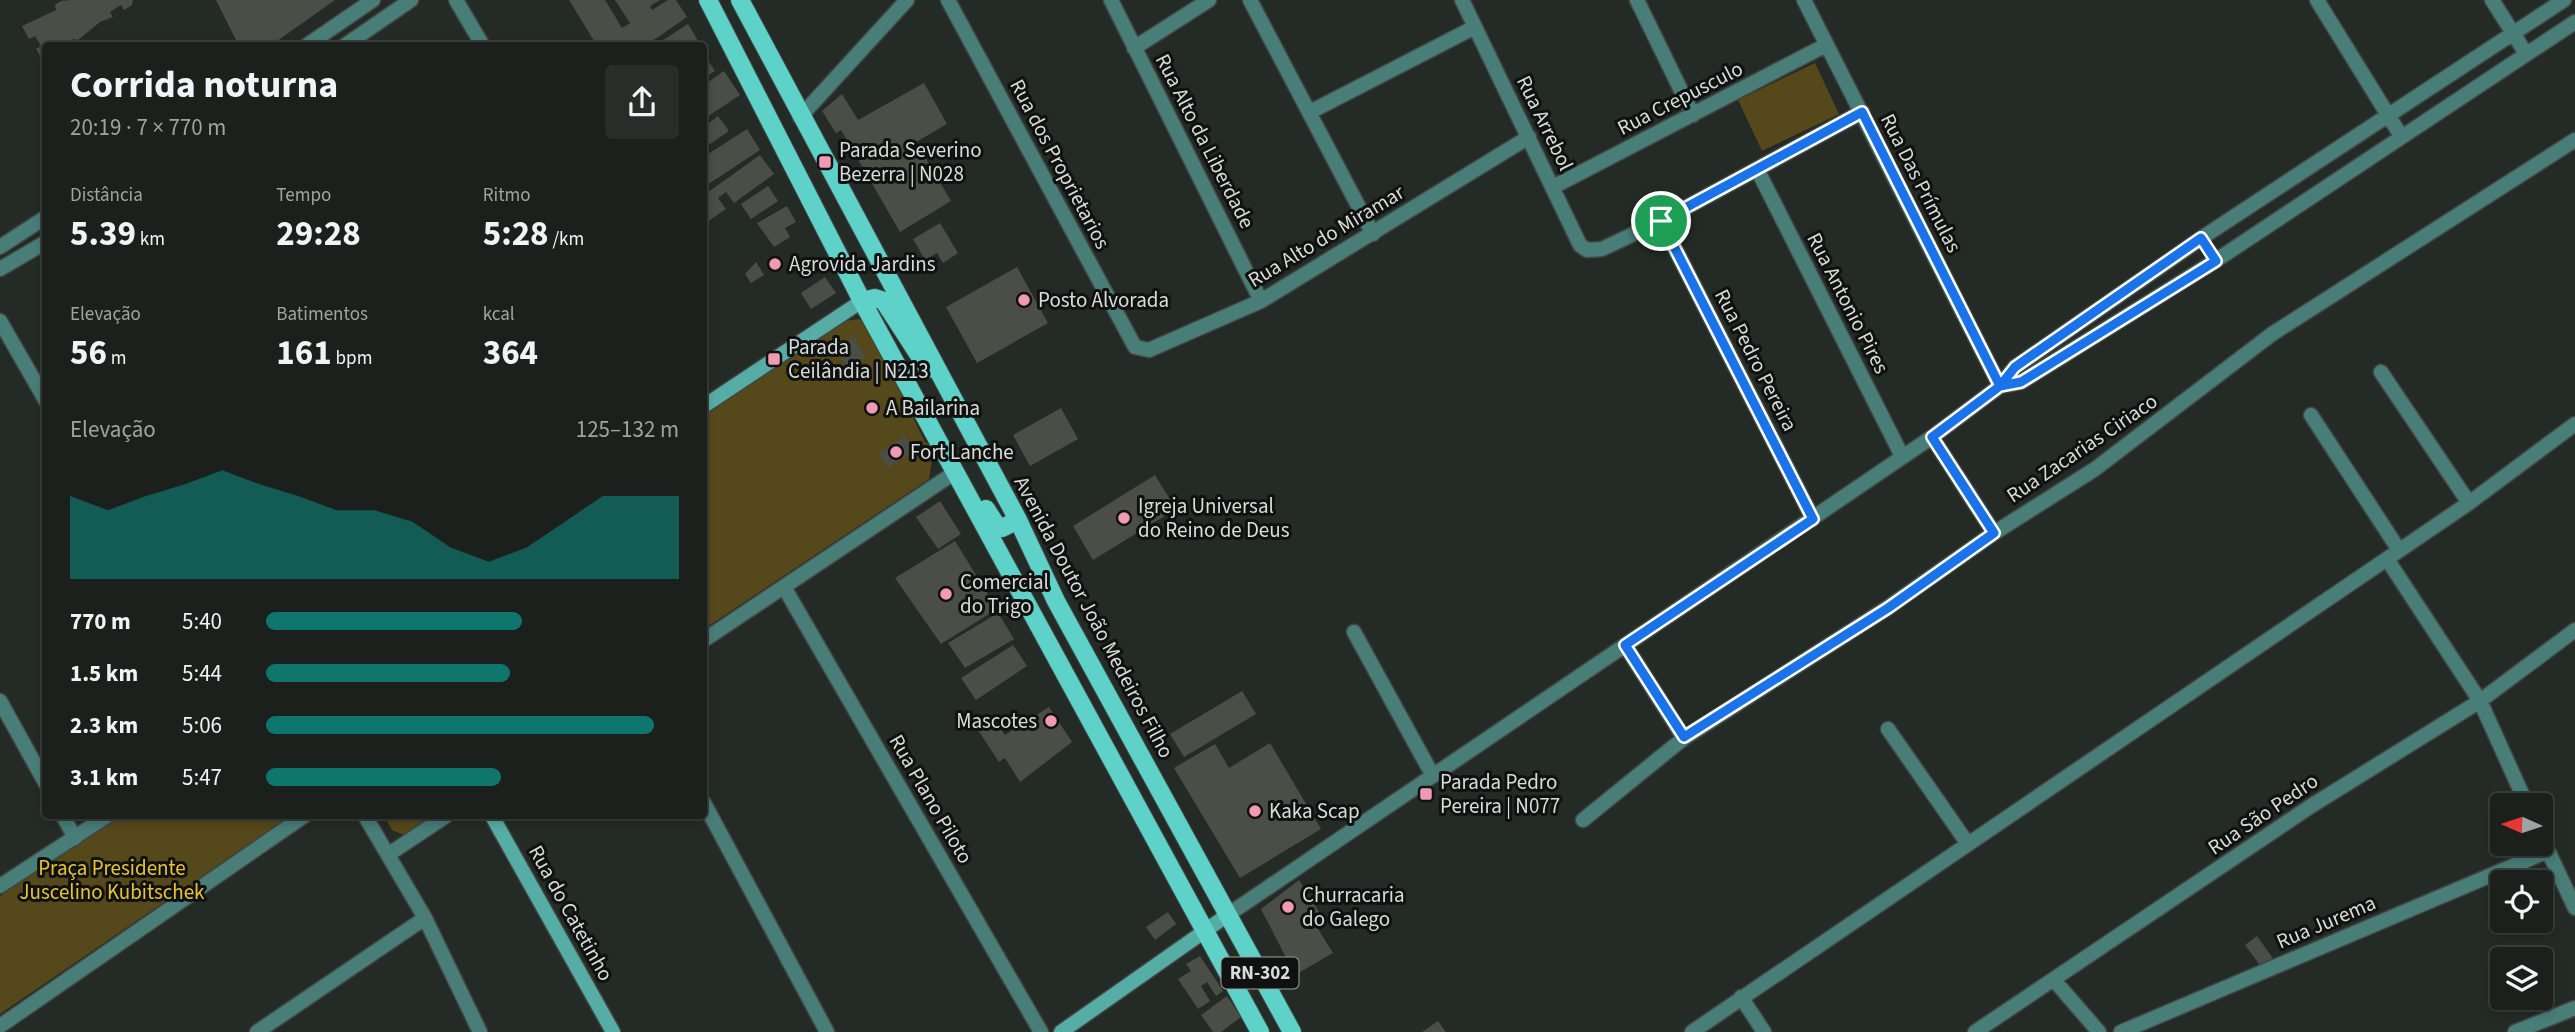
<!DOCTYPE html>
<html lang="pt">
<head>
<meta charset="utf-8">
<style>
	body { margin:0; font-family:"Source Sans 3",sans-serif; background:#282d29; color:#f1f3f6; height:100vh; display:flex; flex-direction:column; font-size:26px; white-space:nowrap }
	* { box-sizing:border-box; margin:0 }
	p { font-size:23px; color:#a0a3a3 }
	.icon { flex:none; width:38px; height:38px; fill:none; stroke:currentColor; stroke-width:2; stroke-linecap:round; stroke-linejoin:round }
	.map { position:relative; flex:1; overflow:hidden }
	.details { position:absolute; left:42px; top:42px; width:665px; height:777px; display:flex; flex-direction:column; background:#1b201c; border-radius:7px; box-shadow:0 4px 10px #0003,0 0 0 2px #393e3b }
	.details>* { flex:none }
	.needle { width:46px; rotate:273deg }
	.controls { position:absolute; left:2490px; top:793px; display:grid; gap:14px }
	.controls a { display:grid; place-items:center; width:63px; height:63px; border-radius:7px; background:#1b201c; box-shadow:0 4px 10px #0003,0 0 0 2px #393e3b; font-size:35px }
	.pin { position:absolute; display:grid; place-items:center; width:60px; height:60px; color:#fff; margin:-30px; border:4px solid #fff; border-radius:50%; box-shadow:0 2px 7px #0007 }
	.round { display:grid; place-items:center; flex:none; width:74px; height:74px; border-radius:7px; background:#282d29 }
	.overview { display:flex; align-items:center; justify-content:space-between; height:119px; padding:0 28px }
	h1 { font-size:38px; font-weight:700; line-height:52px }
	.figures { display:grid; grid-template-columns:repeat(3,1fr); gap:10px; height:119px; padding:7px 28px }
	.figures div { display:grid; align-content:center }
	.figures b { font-size:35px; font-weight:700 }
	.figures small { font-size:19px; font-weight:400 }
	.figures p { font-size:19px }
	.chart { height:196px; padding:14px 28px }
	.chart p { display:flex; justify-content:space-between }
	.chart svg { width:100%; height:126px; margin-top:7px; fill:#0f766e; opacity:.7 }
	ul { padding:0 28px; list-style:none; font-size:23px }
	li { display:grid; grid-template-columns:112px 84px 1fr; align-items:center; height:52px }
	li i { height:18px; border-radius:9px; background:#0f766e }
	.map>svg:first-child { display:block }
	.green { fill:#55481a }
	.building { fill:#4b4e46 }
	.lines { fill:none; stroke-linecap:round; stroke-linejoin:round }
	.street-casing { stroke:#414743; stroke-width:17 }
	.secondary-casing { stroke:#414743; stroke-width:17 }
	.primary-casing { stroke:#414743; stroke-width:20 }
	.street { stroke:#497d78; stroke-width:14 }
	.secondary { stroke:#56ada6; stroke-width:14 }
	.primary { stroke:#5ed2c9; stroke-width:18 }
	.route-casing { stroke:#fff; stroke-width:14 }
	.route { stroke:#1a73e8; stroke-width:9 }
	.poi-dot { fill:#f09ab6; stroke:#0f1210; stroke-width:2.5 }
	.labels { text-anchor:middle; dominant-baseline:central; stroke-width:6; stroke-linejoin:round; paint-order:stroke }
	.shield { fill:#0f1210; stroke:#9ca09d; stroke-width:2 }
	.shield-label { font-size:19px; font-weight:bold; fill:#d8ddda }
	.street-label { font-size:21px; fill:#d8ddda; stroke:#0f1210 }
	.poi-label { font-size:21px; fill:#d8ddda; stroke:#0f1210; text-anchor:start }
	.park-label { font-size:21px; fill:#e8c335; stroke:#0f1210 }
</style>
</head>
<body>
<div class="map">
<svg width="2575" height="1032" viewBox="0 0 2575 1032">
	<rect width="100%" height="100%" fill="#242b26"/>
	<path class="green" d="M1815,63L1839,114L1762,151L1738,100Z
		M859,319L867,323L925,442L934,447L929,479L704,629V416L845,321Z
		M119,816H290L0,1014V896Z
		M384,816H430L404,835L392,830Z"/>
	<path class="building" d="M71,0H133L132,5L124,10L121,5L110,12L113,17L100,22L78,40L73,39L63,46H46L44,62L36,49L41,46L35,36L29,39L22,26L56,10L55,5L61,1Z
		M216,0H335L270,46H239Z
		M569,0H605L622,28L630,23L615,0H660L650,6L652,10L668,0H676L687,17L645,46H604L601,41L596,44Z
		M688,24L701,46H654Z
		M704,54L715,71L704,78Z
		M724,71L740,95L704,119V99L707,97L704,85Z
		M924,83L947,124L916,142L951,201L900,232L841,130L836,133L822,111L842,94L858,120Z
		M718,116L729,131L704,148V127Z
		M747,129L760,150L704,187V164L708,161L705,156Z
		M760,155L774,174L734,203L726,192L718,198L726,209L704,224V195Z
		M768,186L778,201L751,219L741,204Z
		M787,206L796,222L785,228L790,237L774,247L757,223Z
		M940,223L958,253L943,263L937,253L925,260L913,239Z
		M756,262L764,275L751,283L745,274Z
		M1017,267L1048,323L977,363L946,307Z
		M825,277L836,293L811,309L801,293Z
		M854,337L865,357L847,368L836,348Z
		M1061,408L1078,439L1030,466L1013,435Z
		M905,436L914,451L888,468L879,453Z
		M1155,475L1176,509L1093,560L1073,526Z
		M940,501L961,534L938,549L916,517Z
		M955,541L997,609L941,644L895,578Z
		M998,613L1014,639L965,668L948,643Z
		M1013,645L1027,666L976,700L961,678Z
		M1242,691L1256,714L1184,757L1170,734Z
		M1049,707L1072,742L1020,782L1005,758L999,762L978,730L994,719L1005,735Z
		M1270,743L1321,829L1240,878L1174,768L1215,744L1229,768Z
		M1299,880L1326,923L1318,929L1333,953L1295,975L1261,909Z
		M1168,912L1176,924L1155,940L1146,927Z
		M2257,936L2274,960L2262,968L2245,945Z
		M1200,956L1223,991L1216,996L1207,982L1201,986L1210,1001L1198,1009L1178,979L1191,971L1186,964Z
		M1227,996L1241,1017L1221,1032H1213L1201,1015Z
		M1438,1021L1446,1032H1422Z"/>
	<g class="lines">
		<g class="street-casing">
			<path id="street" d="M456,0L483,46
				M948,0L1135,347L1149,350L1261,301L1529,137
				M1111,0L1261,301
				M1250,0L1373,234
				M1462,0L1580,245L1587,250L1602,249L1661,221L1862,112
				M1637,0L1693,115
				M1804,0L2000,386
				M2317,0L2401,136
				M2492,0L2525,52
				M306,46L373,0
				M344,46L411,0
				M1134,48L1209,0
				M1310,112L1475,27
				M800,117L907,0
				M1757,169L1902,456
				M1553,187L1826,45
				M1661,221L1813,519
				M0,247L46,217
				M0,269L46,242
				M0,321L46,401
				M2381,372L2469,503
				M2000,386L2021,382L2215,261L2575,22
				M2311,415L2399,550
				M1932,437L1994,533
				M2387,559L2480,701L2527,805
				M784,587L1041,1032
				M1354,632L1433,776
				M704,640L954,473
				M1625,645L1684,738
				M0,701L46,784
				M1888,729L1968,844
				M704,803L827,1032
				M63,816L75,838
				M365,816L425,918L480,1032
				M1583,820L1684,738L1887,608L1994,533L2095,469L2272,334L2575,140
				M2541,836L2575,908
				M389,854L446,816
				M0,886L107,816
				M1229,914L1932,437L2000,386L2015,367L2206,235L2564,0
				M2054,980L2099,1032
				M1741,997L1764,1032
				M0,1026L304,816
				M257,1032L425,918
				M1692,1032L2469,503L2575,424
				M1975,1032L2311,806L2480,701L2575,630
				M2121,1032L2548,851
				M2515,1032L2575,1008"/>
		</g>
		<g class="secondary-casing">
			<path id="secondary" d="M704,406L862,301
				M492,816L613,1032
				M1061,1032L1229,914"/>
		</g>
		<g class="primary-casing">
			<path id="primary" d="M708,0L862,301L1260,1032
				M740,0L1018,520L1056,601L1292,1032
				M862,301L875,298L884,301L928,369
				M986,509L997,526L1002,528L1018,520"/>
		</g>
		<use href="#street" class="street"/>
		<use href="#secondary" class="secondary"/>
		<use href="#primary" class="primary"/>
	</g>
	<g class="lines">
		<g class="route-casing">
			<path id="route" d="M1661,221L1813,519L1625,645L1684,737L1888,608L1994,533L1932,437L2000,386L2015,367L2201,238L2216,261L2021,382L2000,386L1862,112L1661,221"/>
		</g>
		<use href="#route" class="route"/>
	</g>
	<g class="poi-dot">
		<rect x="818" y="155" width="14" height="14" rx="3.5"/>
		<circle cx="775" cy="264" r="7"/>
		<circle cx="1024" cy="300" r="7"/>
		<rect x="767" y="352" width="14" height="14" rx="3.5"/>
		<circle cx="872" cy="408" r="7"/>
		<circle cx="896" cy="452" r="7"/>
		<circle cx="1124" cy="518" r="7"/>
		<circle cx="946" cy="594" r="7"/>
		<circle cx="1051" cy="721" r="7"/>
		<rect x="1419" y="787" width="14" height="14" rx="3.5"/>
		<circle cx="1255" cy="811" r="7"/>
		<circle cx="1288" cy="907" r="7"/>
	</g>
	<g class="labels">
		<rect class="shield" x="1221.5" y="957.5" width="77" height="31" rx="5"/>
		<g class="shield-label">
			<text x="1260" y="973">RN-302</text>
		</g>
		<g class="street-label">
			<text transform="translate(1680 98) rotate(-27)">Rua Crepusculo</text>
			<text transform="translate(1545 123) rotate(64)">Rua Arrebol</text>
			<text transform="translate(1205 141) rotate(63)">Rua Alto da Liberdade</text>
			<text transform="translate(1060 164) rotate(62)">Rua dos Proprietarios</text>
			<text transform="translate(1921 183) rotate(63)">Rua Das Prímulas</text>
			<text transform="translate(1326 236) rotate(-31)">Rua Alto do Miramar</text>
			<text transform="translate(1848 303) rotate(63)">Rua Antonio Pires</text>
			<text transform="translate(1756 360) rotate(63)">Rua Pedro Pereira</text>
			<text transform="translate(2082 448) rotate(-34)">Rua Zacarias Ciriaco</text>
			<text transform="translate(1094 617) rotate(62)">Avenida Doutor João Medeiros Filho</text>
			<text transform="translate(931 799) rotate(60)">Rua Plano Piloto</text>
			<text transform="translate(2263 814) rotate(-34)">Rua São Pedro</text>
			<text transform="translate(571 913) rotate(61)">Rua do Catetinho</text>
			<text transform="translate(2326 922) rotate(-23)">Rua Jurema</text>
		</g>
		<g class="poi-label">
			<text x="839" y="150">Parada Severino<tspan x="839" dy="24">Bezerra | N028</tspan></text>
			<text x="789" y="264">Agrovida Jardins</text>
			<text x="1038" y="300">Posto Alvorada</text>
			<text x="788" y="347">Parada<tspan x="788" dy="24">Ceilândia | N213</tspan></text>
			<text x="886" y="408">A Bailarina</text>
			<text x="910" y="452">Fort Lanche</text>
			<text x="1138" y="506">Igreja Universal<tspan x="1138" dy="24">do Reino de Deus</tspan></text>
			<text x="960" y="582">Comercial<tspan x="960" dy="24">do Trigo</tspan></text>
			<text x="1037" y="721" text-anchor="end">Mascotes</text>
			<text x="1440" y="782">Parada Pedro<tspan x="1440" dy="24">Pereira | N077</tspan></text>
			<text x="1269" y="811">Kaka Scap</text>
			<text x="1302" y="895">Churracaria<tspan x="1302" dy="24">do Galego</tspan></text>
		</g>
		<g class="park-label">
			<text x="112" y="868">Praça Presidente<tspan x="112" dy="24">Juscelino Kubitschek</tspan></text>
		</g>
	</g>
</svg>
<div class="controls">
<a><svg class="needle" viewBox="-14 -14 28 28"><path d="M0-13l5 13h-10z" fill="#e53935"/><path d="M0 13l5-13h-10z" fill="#a0a3a3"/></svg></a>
<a><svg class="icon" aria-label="locate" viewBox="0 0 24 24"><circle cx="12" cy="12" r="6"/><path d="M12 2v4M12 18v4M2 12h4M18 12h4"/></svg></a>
<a><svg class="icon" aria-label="layers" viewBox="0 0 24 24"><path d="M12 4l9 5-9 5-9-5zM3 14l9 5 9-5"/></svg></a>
</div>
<div class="pin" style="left:1661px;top:221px;background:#1e9e55"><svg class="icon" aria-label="arrive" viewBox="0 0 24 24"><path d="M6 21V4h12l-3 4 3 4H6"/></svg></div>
<section class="details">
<div class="overview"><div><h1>Corrida noturna</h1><p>20:19 · 7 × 770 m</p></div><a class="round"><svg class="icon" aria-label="share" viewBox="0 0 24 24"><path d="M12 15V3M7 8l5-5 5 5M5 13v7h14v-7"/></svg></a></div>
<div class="figures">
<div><p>Distância</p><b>5.39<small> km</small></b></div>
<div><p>Tempo</p><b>29:28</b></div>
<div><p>Ritmo</p><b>5:28<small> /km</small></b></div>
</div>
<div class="figures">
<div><p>Elevação</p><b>56<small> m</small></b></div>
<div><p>Batimentos</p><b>161<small> bpm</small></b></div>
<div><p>kcal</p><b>364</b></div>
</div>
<div class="chart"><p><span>Elevação</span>125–132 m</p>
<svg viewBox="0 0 160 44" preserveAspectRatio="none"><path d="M0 44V15L10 20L20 15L30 11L40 6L50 11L60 15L70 20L80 20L90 24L100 33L110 38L120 33L130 24L140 15L150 15L160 15V44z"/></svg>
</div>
<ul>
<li><b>770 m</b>5:40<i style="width:62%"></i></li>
<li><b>1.5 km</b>5:44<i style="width:59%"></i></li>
<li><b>2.3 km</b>5:06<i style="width:94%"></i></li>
<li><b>3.1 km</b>5:47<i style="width:57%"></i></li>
</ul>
</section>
</div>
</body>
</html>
